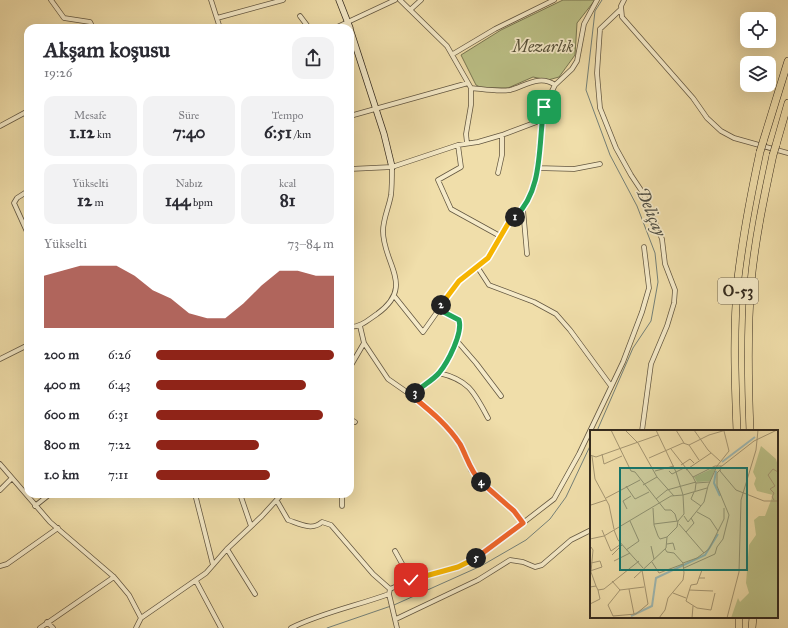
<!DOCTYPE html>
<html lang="tr">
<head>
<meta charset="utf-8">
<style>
	body { margin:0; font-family:"IM FELL Great Primer",serif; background:#f2f2f3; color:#2b2b33; height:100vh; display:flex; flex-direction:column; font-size:15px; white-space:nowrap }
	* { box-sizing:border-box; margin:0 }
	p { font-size:13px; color:#7c7c81 }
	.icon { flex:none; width:22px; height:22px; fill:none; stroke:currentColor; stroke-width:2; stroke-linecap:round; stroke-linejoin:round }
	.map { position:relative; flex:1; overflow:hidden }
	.panel { position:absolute; left:24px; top:24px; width:330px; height:474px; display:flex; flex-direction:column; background:#fff; border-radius:12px; box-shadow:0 4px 16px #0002 }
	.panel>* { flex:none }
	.controls { position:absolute; left:740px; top:12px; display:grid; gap:8px }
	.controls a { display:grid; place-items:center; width:36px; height:36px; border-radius:8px; background:#fff; box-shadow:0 4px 16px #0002; font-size:20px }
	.pin { position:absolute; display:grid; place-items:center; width:34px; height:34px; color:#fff; margin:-17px; border-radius:8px; box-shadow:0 2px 6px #0006 }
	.km { position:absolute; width:20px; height:20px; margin:-10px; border-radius:50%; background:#222; color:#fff; font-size:11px; line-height:20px; text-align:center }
	.round { display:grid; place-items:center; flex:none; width:42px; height:42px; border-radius:12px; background:#f2f2f3 }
	.headline { display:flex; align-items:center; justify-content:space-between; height:68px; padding:0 20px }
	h1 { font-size:22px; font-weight:800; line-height:30px }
	.metrics { display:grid; grid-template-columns:repeat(3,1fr); gap:6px; height:68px; padding:4px 20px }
	.metrics div { display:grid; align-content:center; border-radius:10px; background:#f2f2f3; text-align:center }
	.metrics b { font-size:17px; font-weight:800 }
	.metrics small { font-size:11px; font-weight:400 }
	.metrics p { font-size:11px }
	.chart { height:112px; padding:8px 20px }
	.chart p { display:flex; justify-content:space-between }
	.chart svg { width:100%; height:72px; margin-top:4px; fill:#8f2418; opacity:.7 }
	ul { padding:0 20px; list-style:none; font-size:13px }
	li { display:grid; grid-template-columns:64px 48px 1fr; align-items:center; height:30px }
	li i { height:10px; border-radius:5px; background:#8f2418 }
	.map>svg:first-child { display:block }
	.green { fill:#bcc187; stroke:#787652 }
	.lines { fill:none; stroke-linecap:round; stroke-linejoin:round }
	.stream { stroke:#748078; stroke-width:1 }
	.street-casing { stroke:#635741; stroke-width:5.5 }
	.secondary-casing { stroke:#342a1e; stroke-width:7 }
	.highway-casing { stroke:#342a1e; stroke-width:8 }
	.street { stroke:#f5eac8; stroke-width:4 }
	.secondary { stroke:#f5eac8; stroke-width:5.5 }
	.highway { stroke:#f0deaa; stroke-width:7 }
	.highway-bridge-casing { stroke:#342a1e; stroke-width:8; stroke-linecap:butt }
	.highway-bridge { stroke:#f0deaa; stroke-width:7 }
	.split-1-casing { stroke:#fff; stroke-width:8 }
	.split-2-casing { stroke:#fff; stroke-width:8 }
	.split-3-casing { stroke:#fff; stroke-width:8 }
	.split-4-casing { stroke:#fff; stroke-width:8 }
	.split-5-casing { stroke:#fff; stroke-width:8 }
	.split-6-casing { stroke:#fff; stroke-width:8 }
	.split-1 { stroke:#22a559; stroke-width:5 }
	.split-2 { stroke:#f5b400; stroke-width:5 }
	.split-3 { stroke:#22a559; stroke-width:5 }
	.split-4 { stroke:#f0652b; stroke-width:5 }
	.split-5 { stroke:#f0652b; stroke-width:5 }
	.split-6 { stroke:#f5b400; stroke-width:5 }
	.labels { text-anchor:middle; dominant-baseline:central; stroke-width:3.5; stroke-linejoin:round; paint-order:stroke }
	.shield { fill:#f5eac8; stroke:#6e6451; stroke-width:1 }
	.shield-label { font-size:15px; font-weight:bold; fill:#342a1e }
	.park-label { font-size:16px; font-style:italic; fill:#565038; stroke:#f5eac8 }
	.water-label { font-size:17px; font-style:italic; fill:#4e4e44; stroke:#f5eac8 }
	.inset-river { fill:none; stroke:#9eb9b4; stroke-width:2 }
	.inset-road { fill:none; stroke:#a59672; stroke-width:1 }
	.view { fill:#0f766e; fill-opacity:0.15; stroke:#0f766e; stroke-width:2 }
	.inset-edge { fill:none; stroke:#342a1e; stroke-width:2 }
</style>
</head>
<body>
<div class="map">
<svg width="788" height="628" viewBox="0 0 788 628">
	<rect width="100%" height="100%" fill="#f0deaa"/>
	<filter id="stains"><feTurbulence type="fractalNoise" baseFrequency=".005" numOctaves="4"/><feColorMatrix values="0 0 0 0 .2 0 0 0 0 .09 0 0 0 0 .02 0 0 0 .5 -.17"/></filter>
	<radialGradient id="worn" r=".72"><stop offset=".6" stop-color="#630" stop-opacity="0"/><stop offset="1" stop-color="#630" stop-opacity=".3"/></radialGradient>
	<path class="green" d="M563,0H595L577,23L575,55L559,77L548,80L533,77L508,88H482L476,85L461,55L501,30Z"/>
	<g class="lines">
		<path class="stream" d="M597,431L633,348L651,321L658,282L655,253L637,206L610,155L586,90L595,11L602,0
			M394,605L481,566L526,540L550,519L566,497L591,444
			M327,628L391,606"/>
		<g class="street-casing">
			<path id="street" d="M51,0L64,18L90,22L93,28
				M211,0L220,28
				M400,0L447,46L471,88V105L466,134L467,143
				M624,0L621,6L622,17L693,98L707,118L721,131L734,138L788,153
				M621,9L600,29L597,73L600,108L616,148L631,175L643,193L662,239L665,264L675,290L674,303L667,326L651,364L642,431
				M410,10L421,0
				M300,16L309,28
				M217,18L283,0
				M335,28L395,0
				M453,54L495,29L554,0
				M471,88C483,89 497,92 510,90C525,86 540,74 555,85
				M350,116L468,83
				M0,126L28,111
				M458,145L461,167L438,180L451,209L500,236
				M537,168L574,169L600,164
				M350,169L392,167L458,145L478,142L502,135L542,120
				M498,173L502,155V135
				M28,191L17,198L14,203L28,234
				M523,209L527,254
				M478,268L489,285L534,302L556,314L570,330L611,386
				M395,297L423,332L459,281L488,258L509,222L523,209L535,184L544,107L555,85L572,69L577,61L584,24L597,0
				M350,327C361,327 368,320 377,314C416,286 383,264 383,231C383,219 389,207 391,195C392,186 392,177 392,167
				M457,341L476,363L501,396
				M364,343L388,379L411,395L443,423L460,444L471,470L479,480L514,511L523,523
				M0,359L28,345
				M350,367L364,343L360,326
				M439,373C469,380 474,392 488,418
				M411,395C420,388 430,382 438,374C447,365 463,333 459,321L438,309
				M350,419L355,422
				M0,464L50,522L114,577L129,595L141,618
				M0,490L12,478
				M195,494L213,565
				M240,494L251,526
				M277,501L288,520C300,524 312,531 322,522L331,525L373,574L390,589L389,594L397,628
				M35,506L50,494
				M342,506V494
				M227,549L255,594
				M395,551L411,580
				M0,566L7,564L58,528
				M196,581L221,628
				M390,589L411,580L458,567L480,556L554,499L579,454L623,362L642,312L649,288L644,247
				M396,619L478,580L510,560L523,562L535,567L542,565L571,540L591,530
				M47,622L53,628
				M40,628L114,577
				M136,628L141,618L206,573L227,549L262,516L282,494
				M291,628C321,613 356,606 389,594"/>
		</g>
		<g class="secondary-casing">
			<path id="secondary" d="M339,0L350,28
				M350,29L384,134L392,167"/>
		</g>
		<g class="highway-casing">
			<path id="highway" d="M763,142L788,61
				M776,145L788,103
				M737,431C735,381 733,329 738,278C743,236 751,194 760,152
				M750,431C748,381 747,331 751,282C755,239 764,197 773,155
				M739,628V617
				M752,628L753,617"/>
		</g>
		<use href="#street" class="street"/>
		<use href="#secondary" class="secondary"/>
		<use href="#highway" class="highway"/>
		<g class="highway-bridge-casing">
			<path id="highway-bridge" d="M760,152L763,142
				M773,155L776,145"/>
		</g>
		<use href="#highway-bridge" class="highway-bridge"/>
	</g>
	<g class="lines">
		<g class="split-1-casing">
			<path id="split-1" d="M515,217C544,190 538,143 544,107"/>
		</g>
		<g class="split-2-casing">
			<path id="split-2" d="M441,305L459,281L488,258L509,222L515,217"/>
		</g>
		<g class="split-3-casing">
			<path id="split-3" d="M415,393C422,386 433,380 439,373C448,362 463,333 459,320L438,309L441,305"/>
		</g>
		<g class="split-4-casing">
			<path id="split-4" d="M415,393L411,395C429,410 447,424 460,444C467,457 470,471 481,482"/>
		</g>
		<g class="split-5-casing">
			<path id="split-5" d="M476,558L523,523L514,511L481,482"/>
		</g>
		<g class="split-6-casing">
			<path id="split-6" d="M411,580L458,567L476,558"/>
		</g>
		<use href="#split-1" class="split-1"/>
		<use href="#split-2" class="split-2"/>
		<use href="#split-3" class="split-3"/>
		<use href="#split-4" class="split-4"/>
		<use href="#split-5" class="split-5"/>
		<use href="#split-6" class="split-6"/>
	</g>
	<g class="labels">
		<rect class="shield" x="718" y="278" width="40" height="26" rx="3"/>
		<g class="shield-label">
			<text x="738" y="291">O-53</text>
		</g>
		<g class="park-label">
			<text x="543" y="46">Mezarlık</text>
		</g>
		<g class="water-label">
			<text transform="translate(651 212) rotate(67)">Deliçay</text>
		</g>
	</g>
	<g transform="translate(590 430)">
		<rect width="188" height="188" fill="#f0deaa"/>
		<path d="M171,16L186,29L188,36V188H141L148,168L150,172L159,163L156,153L159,115L166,105L164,90L169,86H175L183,65L167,61L164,54L166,48L163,42ZM126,37L120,51L107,52L104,47Z" fill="#bcc187"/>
		<path class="inset-river" d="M132,32L165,7M126,41L124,53L130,66M41,186L62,176L66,148L115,125L128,104"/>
		<path class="inset-road" d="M21,0L41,41L45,42L75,80H81L85,84L87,91M35,0L48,13L67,47L84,66M86,0L94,13M104,0L118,20L130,31M99,15L109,30M81,19L103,47L106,53L105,61M12,24L14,34L32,26M0,25L6,27L68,5M2,26L5,49L19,75L24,99M59,28L93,13L99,15L119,5L136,0M91,35L100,29L104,33M131,36L130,41L146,60L174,71H188M96,40L121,23M65,41L84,36M79,41L82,44L94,38M103,47L125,36H132L164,11L187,0M106,53L120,52M53,55L67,47M36,56L45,69L59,62M104,62L101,69L111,76M16,68L50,50M66,69L77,60L106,52M184,70L182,67L184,63L180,59L185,56L178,45L183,39L188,42M0,72L1,75L16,70M63,78L64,95L68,106L70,109L77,107M37,79L33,71L41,66M107,82L120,89L128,101M94,86L98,92L114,72L118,56L127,36L139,21L134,1M64,94L88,91L94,84L93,65L86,42L66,0M89,94L114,123M12,100L21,121L31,114M24,100L28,110L53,138M96,102L104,93L101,88M0,109L14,106L81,66L93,65L117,58M77,114L83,113L85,120M61,116L64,129M1,117L3,120L1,142L6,156M36,120L49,111L40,91M22,125L32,115M24,131L40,123M62,132L69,143L93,134M93,133L107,128L119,119L134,89V78M94,138L125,124L127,117L133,109L139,85L127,56V43L130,40M52,140L58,174L46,184L23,186L18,175L30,160L54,157M112,140L109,148H115M0,141L12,137L10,131L1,133M44,148L76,118L77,107L87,97L88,91M109,148L107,154L101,155L96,171L107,178L121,180L125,163M22,151L30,160M0,157L6,156L8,160L14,159L49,131M39,159L44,184M99,160L123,161M83,163L96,168M0,174L10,169L8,160M69,188L75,180L78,168L93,150L94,143L93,133L84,123L77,122L75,119M102,188L103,176M137,188L149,142L151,70L166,20L168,0"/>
		<path class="view" d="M30,38H157V140H30Z"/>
		<rect width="188" height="188" class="inset-edge"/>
	</g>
	<rect width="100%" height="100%" filter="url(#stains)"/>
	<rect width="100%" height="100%" fill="url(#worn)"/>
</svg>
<div class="controls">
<a><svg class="icon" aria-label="locate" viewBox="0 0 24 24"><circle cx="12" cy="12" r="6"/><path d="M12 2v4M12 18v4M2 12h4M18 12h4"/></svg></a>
<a><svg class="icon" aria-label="layers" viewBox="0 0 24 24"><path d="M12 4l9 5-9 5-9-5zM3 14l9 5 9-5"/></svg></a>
</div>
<div class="pin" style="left:544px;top:107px;background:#1e9e55"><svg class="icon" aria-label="arrive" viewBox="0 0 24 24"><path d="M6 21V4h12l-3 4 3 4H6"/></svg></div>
<div class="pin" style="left:411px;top:580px;background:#d93025"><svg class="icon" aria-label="check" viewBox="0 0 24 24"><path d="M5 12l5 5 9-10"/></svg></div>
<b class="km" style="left:515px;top:217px">1</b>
<b class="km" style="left:441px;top:305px">2</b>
<b class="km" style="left:415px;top:393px">3</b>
<b class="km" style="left:481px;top:482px">4</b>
<b class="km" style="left:476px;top:558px">5</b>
<section class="panel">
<div class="headline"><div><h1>Akşam koşusu</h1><p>19:26</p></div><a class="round"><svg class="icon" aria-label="share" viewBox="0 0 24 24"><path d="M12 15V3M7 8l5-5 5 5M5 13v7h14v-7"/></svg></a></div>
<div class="metrics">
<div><p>Mesafe</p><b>1.12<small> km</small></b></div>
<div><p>Süre</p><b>7:40</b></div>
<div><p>Tempo</p><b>6:51<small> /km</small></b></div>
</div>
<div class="metrics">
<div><p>Yükselti</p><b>12<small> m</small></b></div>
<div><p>Nabız</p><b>144<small> bpm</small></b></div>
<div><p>kcal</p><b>81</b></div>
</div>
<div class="chart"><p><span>Yükselti</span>73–84 m</p>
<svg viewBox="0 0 160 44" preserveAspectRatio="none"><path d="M0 44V12L10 9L20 6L30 6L40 6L50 12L60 21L70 26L80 35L90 38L100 38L110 29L120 18L130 9L140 9L150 12L160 12V44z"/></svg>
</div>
<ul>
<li><b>200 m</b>6:26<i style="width:100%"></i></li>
<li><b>400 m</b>6:43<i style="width:84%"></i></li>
<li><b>600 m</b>6:31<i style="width:94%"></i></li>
<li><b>800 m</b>7:22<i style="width:58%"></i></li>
<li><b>1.0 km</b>7:11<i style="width:64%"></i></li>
</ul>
</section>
</div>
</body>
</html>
